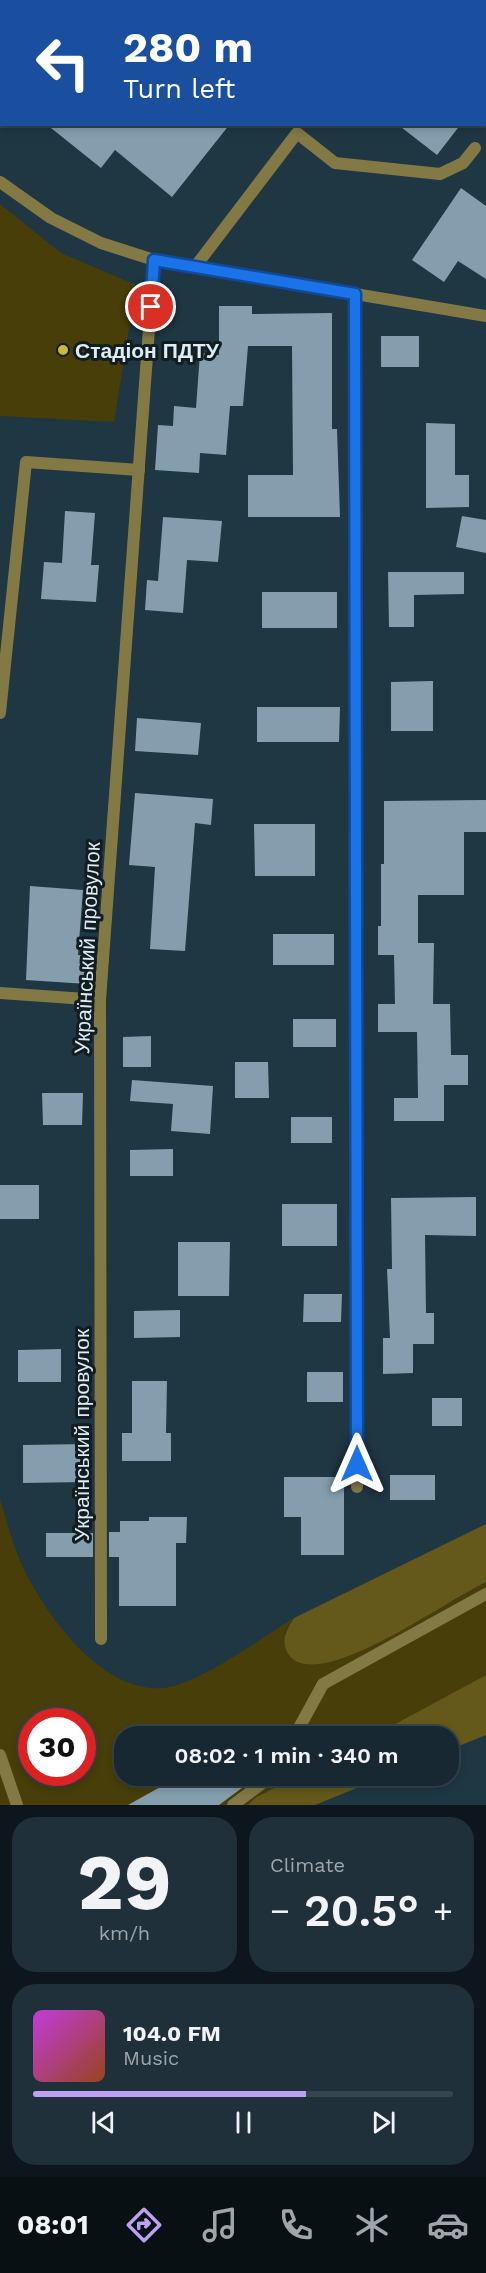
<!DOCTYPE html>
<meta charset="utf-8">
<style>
:root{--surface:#172832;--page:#20303a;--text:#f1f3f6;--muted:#9ea6ac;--line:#36444d;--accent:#bca0f2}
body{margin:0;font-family:"Work Sans",sans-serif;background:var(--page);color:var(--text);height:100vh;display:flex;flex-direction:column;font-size:22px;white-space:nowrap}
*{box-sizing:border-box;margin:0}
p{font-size:20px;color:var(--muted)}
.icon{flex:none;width:33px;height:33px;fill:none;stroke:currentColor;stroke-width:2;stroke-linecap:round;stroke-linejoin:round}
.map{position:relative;height:1805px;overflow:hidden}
.side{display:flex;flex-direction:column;gap:12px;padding:12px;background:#0d161c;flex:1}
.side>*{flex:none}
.banner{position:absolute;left:0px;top:0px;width:486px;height:126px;box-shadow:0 3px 9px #0003,0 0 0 2px var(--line);background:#1a4fa0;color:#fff;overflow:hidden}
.speed{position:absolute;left:18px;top:1708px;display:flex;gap:12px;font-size:30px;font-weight:700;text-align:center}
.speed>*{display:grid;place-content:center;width:78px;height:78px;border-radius:50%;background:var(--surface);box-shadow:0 3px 9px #0003,0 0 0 2px var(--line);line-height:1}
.speed .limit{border:9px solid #d22;background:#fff;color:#111}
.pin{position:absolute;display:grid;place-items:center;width:51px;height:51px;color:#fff;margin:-26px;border:3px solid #fff;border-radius:50%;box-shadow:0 2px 6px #0007}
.me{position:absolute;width:66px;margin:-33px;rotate:0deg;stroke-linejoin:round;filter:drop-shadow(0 0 4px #0008)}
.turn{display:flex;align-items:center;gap:21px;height:126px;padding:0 24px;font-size:27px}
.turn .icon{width:78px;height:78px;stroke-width:2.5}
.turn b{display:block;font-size:42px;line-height:51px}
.big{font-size:45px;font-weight:600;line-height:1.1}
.side .widget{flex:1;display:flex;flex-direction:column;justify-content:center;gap:9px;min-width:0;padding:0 21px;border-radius:24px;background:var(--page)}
.side .dial{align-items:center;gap:0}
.dial b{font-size:78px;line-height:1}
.song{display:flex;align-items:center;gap:18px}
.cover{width:72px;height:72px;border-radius:9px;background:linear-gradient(135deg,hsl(290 70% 55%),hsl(20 70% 35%))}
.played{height:6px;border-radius:3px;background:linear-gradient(90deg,var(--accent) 65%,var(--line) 65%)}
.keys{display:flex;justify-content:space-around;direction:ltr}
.heat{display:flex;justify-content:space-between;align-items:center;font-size:33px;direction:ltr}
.side .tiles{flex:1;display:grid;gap:12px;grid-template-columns:1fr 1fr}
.widget:last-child{grid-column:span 2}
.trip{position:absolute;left:114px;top:1726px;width:345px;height:60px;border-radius:24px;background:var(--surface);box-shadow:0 3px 9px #0003,0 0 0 2px var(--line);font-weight:600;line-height:60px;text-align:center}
.tabs{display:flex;height:96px;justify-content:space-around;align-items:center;background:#091014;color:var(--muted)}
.tabs .icon{width:42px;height:42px}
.tabs .on{color:var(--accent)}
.tabs b{font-size:27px;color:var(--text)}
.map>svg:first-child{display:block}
.green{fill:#473e09;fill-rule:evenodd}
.forest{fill:#64591a}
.building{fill:#849eae}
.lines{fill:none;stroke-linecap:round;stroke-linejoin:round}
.service{stroke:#837945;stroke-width:12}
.minor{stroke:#837945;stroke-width:12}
.route-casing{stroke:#114b97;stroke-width:15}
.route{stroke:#1a73e8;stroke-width:10}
.poi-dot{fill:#ceb837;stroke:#121d22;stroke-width:2}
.labels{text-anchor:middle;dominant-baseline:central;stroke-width:6;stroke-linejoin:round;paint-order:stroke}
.poi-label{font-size:21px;font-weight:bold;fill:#deecf4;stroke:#121d22;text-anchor:start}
.street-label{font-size:21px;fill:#deecf4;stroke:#121d22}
</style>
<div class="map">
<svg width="486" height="1805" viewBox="0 0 486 1805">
<rect width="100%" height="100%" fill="#1f3643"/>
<g class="green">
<path d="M0,204l61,49 75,32 -22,137 -114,-6z"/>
<path d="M0,1499c6,19 11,39 18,57 21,51 81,137 144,132 35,-2 100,-51 132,-70l-10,16 85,13 117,-65v93l-115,62h-247v39h173l-42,22 -7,7h-248zM32,1722h50v51h-50z"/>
</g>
<g class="forest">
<path d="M486,1524v58c-15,8 -30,16 -44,25 -27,15 -129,82 -153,48 -9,-14 -3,-24 5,-37z"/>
<path d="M486,1675v60l-37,15 -1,-13h-77z"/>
<path d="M297,1776h89l-71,29h-67l7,-7z"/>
</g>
<g class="building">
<path d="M46,124h184l-58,73 -57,-47 -14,18z"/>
<path d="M397,124h64l-24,31z"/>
<path d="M461,188l25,18v73l-28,-18 -14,21 -32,-22z"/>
<path d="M219,306h33v8l80,-1v116h5l3,88h-92v-42h45l-1,-129h-44l-5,60h-13l-4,49 -26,-2 -1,20 -44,-3 3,-45 15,1 1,-20 22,2 4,-55 19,2z"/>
<rect x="381" y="336" width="38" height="31"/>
<path d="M426,423l29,1v51h14v32l-43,1z"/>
<path d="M65,511l30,2 -4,52h8l-3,37 -55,-3 3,-37 18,1z"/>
<path d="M462,516l24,4v33l-30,-6z"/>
<path d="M163,517l59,4 -4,41 -31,-2 -4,53 -38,-3 2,-30 11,1z"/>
<path d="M388,572h76v22l-50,1v32h-25z"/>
<rect x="262" y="592" width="75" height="36"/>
<path d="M433,681v50h-42v-49z"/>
<path d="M257,707h83l-1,35h-82z"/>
<path d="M137,718l64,5 -3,32 -63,-4z"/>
<path d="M135,793l78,6 -2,26 -16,-2 -10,128 -35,-2 5,-82 -26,-2z"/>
<path d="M486,800v32h-22v63h-46v48h16l-1,61h17l1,51h17v30h-24v36h-50v-23h24l-1,-66h-39v-28h17l-1,-49h-16v-29h3v-62h3v-63z"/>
<path d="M254,824h61v52h-60z"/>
<path d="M30,886l53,4 -5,65 11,1 -2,28 -61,-4z"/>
<rect x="273" y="934" width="61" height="31"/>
<rect x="293" y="1019" width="43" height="28"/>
<path d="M151,1036v31h-28v-30z"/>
<path d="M235,1062h33l1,36h-34z"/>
<path d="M132,1080l81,6 -3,48 -39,-3 2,-27 -43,-3z"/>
<path d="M42,1093h41l-1,32h-39z"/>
<rect x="291" y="1117" width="41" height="26"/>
<path d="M173,1149v27h-43v-26z"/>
<rect x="0" y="1185" width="39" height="34"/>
<path d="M476,1197v39l-51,-1 1,78h8v31h-21v29l-30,1v-36h7l-3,-69h5l-1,-71z"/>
<rect x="282" y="1204" width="55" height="42"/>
<path d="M178,1242h52l-1,54h-51z"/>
<path d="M304,1294h38l-1,28h-38z"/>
<path d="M180,1310v27l-46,1v-27z"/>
<path d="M61,1349v33h-43v-32z"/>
<rect x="307" y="1372" width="36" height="30"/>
<path d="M132,1381h35l-1,52h5v28h-49v-28h10z"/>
<rect x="432" y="1398" width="30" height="28"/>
<path d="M86,1444v38l-63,1v-38z"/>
<rect x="390" y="1475" width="45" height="25"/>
<path d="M284,1477h60v78h-43v-38h-17z"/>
<path d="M149,1517h38l-1,26h-10v63h-57v-49h-10v-25h11v-11h29z"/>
<rect x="46" y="1533" width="47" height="24"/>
<path d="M180,1776h78l-39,29h-91z"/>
</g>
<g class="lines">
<g class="service">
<path d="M195,267l102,-134 38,30 105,11 23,-11 12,-15"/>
<path d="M294,1737l29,-53 163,-90"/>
<path d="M0,1755l17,50"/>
<path d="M233,1805l39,-29"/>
</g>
<g class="minor">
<path d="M0,182l51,36 50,25 53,17 332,56"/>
<path d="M355,294l2,1193"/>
<path d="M0,713l26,-251 113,8"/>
<path d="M0,993l100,7"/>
<path d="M101,1639l-1,-639 54,-740"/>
</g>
</g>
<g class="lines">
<g class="route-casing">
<path id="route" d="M151,307l3,-47 201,34 2,1170"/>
</g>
<use href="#route" class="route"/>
</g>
<circle class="poi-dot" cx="63" cy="350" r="6"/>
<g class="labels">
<g class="poi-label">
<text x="75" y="350">Стадіон ПДТУ</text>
</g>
<g class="street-label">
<text transform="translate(87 948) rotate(-87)">Український провулок</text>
<text transform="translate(81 1435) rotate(-90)">Український провулок</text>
</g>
</g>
</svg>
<div class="speed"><div class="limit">30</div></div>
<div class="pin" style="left:151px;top:307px;background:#d93025"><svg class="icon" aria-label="arrive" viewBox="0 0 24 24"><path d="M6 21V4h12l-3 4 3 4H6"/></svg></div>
<svg class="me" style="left:357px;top:1464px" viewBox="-20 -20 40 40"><path d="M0-17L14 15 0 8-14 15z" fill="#1a73e8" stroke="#fff" stroke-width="4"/></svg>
<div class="trip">08:02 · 1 min · 340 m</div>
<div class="banner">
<div class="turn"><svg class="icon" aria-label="left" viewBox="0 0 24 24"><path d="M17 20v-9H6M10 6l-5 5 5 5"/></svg><div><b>280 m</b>Turn left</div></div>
</div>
</div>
<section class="side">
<div class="tiles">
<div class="widget dial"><b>29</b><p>km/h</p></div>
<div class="widget"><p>Climate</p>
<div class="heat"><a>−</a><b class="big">20.5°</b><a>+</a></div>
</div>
<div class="widget">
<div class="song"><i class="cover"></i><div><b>104.0 FM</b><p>Music</p></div></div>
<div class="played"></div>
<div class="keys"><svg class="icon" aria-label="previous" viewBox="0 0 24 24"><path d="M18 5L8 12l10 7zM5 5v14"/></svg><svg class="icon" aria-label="pause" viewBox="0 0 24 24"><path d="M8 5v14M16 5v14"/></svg><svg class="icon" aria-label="next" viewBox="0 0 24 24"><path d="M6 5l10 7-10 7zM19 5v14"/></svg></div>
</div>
</div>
</section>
<nav class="tabs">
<b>08:01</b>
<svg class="icon on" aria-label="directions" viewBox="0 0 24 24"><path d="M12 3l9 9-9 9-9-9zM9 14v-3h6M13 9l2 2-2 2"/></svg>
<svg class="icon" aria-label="music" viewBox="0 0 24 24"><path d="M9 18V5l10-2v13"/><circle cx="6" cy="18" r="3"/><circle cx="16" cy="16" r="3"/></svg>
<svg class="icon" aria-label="phone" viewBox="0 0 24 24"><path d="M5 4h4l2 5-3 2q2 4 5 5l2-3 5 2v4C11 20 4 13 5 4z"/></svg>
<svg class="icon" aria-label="climate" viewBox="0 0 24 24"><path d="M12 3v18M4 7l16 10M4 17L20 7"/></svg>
<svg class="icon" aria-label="car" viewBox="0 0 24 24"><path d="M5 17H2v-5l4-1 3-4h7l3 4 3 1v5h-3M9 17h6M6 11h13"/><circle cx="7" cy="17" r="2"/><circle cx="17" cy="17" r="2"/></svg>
</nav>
